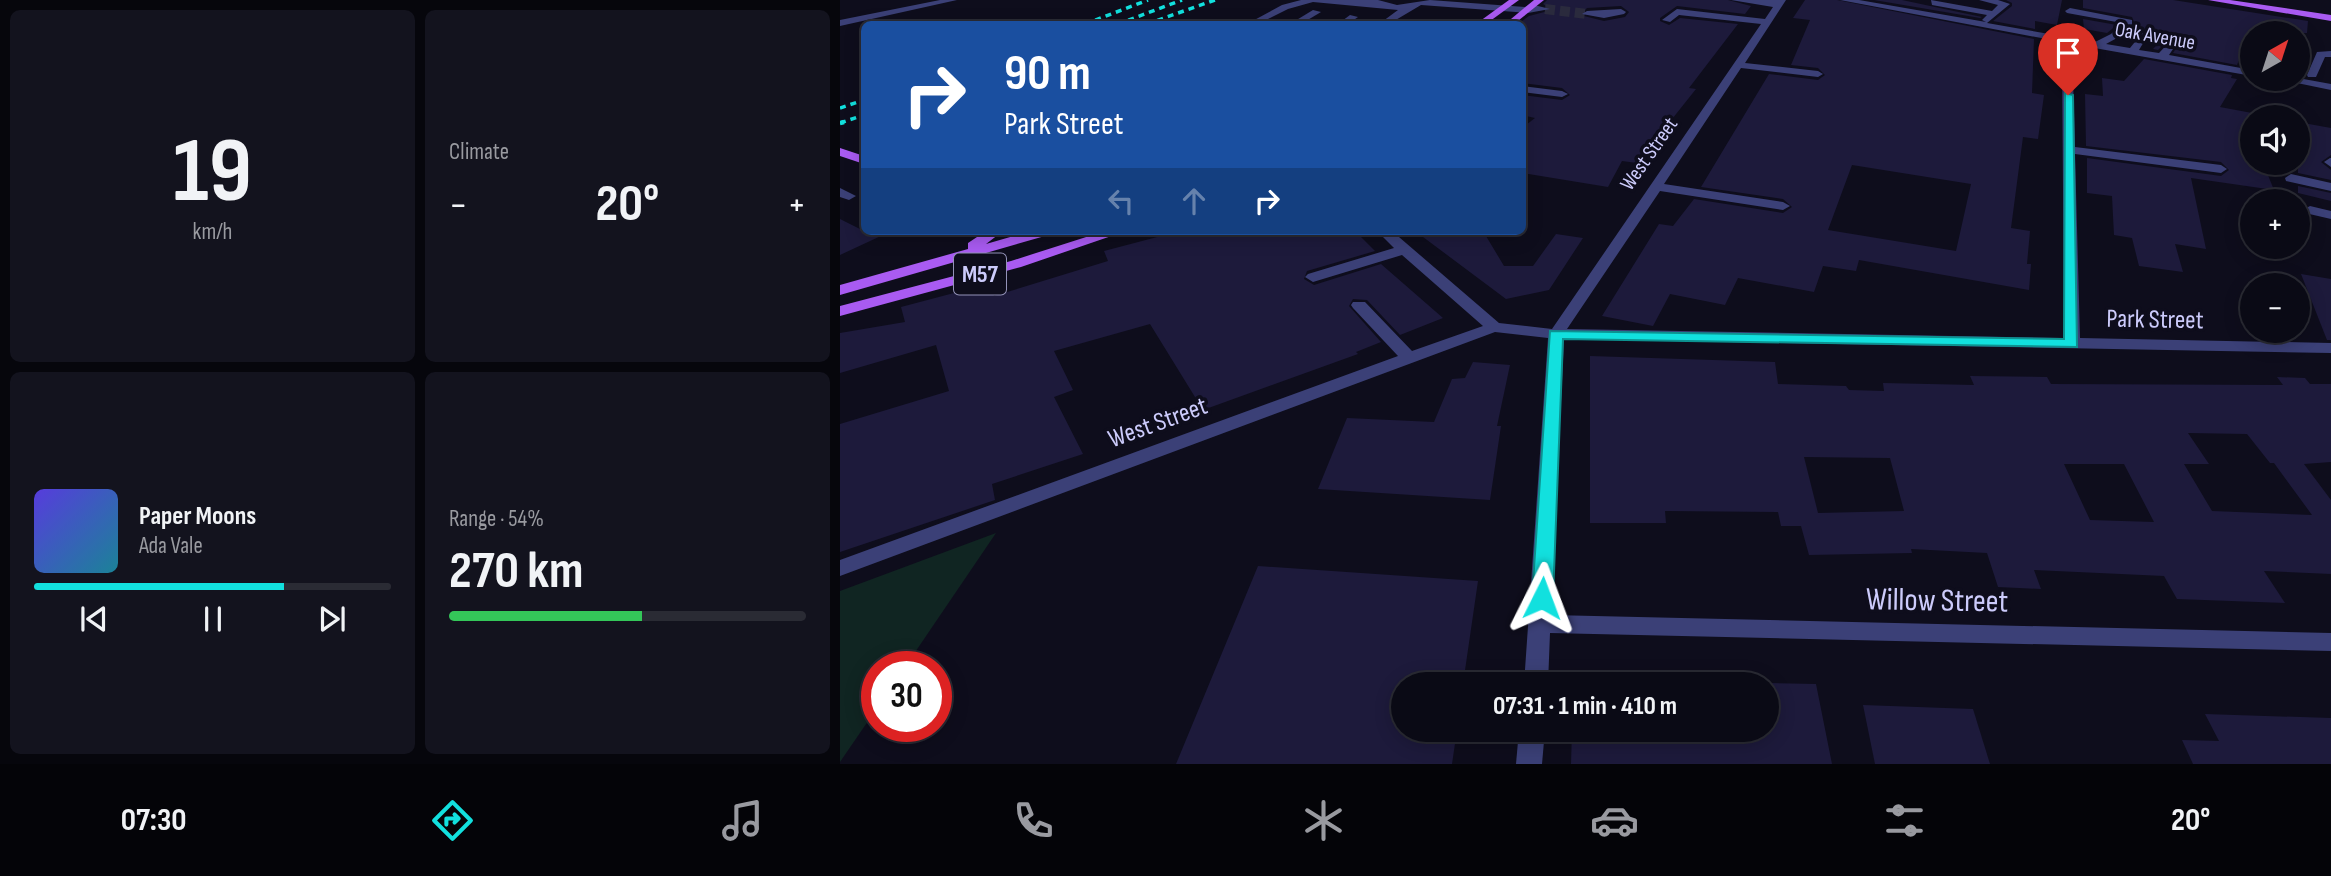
<!DOCTYPE html>
<meta charset="utf-8">
<style>
:root{--surface:#0a0a15;--page:#13131e;--text:#f1f3f6;--muted:#999aa0;--line:#2a2b34;--accent:#12e0de}
body{margin:0;font-family:"Sofia Sans Condensed",sans-serif;background:var(--page);color:var(--text);height:100vh;display:flex;flex-direction:column;font-size:26px;white-space:nowrap}
*{box-sizing:border-box;margin:0}
p{font-size:23px;color:var(--muted)}
.icon{flex:none;width:38px;height:38px;fill:none;stroke:currentColor;stroke-width:2;stroke-linecap:round;stroke-linejoin:round}
.map{position:relative;flex:1;overflow:hidden}
.panel{display:flex;flex-direction:column;gap:10px;padding:10px;background:#06060c;width:840px}
.panel>*{flex:none}
.hud{position:absolute;left:21px;top:21px;width:665px;height:214px;border-radius:10px;box-shadow:0 4px 18px #0003,0 0 0 2px var(--line);background:#1a4fa0;color:#fff;overflow:hidden}
.needle{width:46px;rotate:39deg}
.fabs{position:absolute;left:1400px;top:21px;display:grid;gap:14px}
.fabs a{display:grid;place-items:center;width:70px;height:70px;border-radius:50%;background:var(--surface);box-shadow:0 4px 18px #0003,0 0 0 2px var(--line);font-size:35px}
.speed{position:absolute;left:21px;top:651px;display:flex;gap:14px;font-size:35px;font-weight:700;text-align:center}
.speed>*{display:grid;place-content:center;width:91px;height:91px;border-radius:50%;background:var(--surface);box-shadow:0 4px 18px #0003,0 0 0 2px var(--line);line-height:1}
.speed .limit{border:10px solid #d22;background:#fff;color:#111}
.pin{position:absolute;display:grid;place-items:center;width:60px;height:60px;color:#fff;margin:-72px -30px;border-radius:50% 50% 50% 0;rotate:-45deg;box-shadow:0 0 7px #0007}
.pin .icon{rotate:45deg}
.me{position:absolute;width:77px;margin:-38px;rotate:3deg;stroke-linejoin:round;filter:drop-shadow(0 0 5px #0008)}
.turn{display:flex;align-items:center;gap:24px;height:147px;padding:0 28px;font-size:32px}
.turn .icon{width:91px;height:91px;stroke-width:2.5}
.turn b{display:block;font-size:49px;line-height:60px}
.lanes{display:flex;align-items:center;height:66px;padding:0 28px;background:#0003;justify-content:center;gap:35px;direction:ltr}
.lanes .off{opacity:.35}
.big{font-size:52px;font-weight:700;line-height:1.1}
.panel .card{flex:1;display:flex;flex-direction:column;justify-content:center;gap:10px;min-width:0;padding:0 24px;border-radius:10px;background:var(--page)}
.panel .dial{align-items:center;gap:0}
.dial b{font-size:91px;line-height:1}
.song{display:flex;align-items:center;gap:21px}
.cover{width:84px;height:84px;border-radius:10px;background:linear-gradient(135deg,hsl(250 70% 55%),hsl(190 70% 35%))}
.played{height:7px;border-radius:4px;background:linear-gradient(90deg,var(--accent) 70%,var(--line) 70%)}
.keys{display:flex;justify-content:space-around;direction:ltr}
.heat{display:flex;justify-content:space-between;align-items:center;font-size:38px;direction:ltr}
.charge{height:10px;border-radius:5px;background:linear-gradient(90deg,#34c759 54%,var(--line) 0)}
.panel .tiles{flex:1;display:grid;gap:10px;grid-template-columns:repeat(2,1fr)}
.trip{position:absolute;left:551px;top:672px;width:388px;height:70px;border-radius:35px;background:var(--surface);box-shadow:0 4px 18px #0003,0 0 0 2px var(--line);font-weight:700;line-height:70px;text-align:center}
.tabs{display:flex;height:112px;justify-content:space-around;align-items:center;background:#040408;color:var(--muted)}
.tabs .icon{width:49px;height:49px}
.tabs .selected{color:var(--accent)}
.tabs b{font-size:32px;color:var(--text)}
main{display:flex;flex:1;min-height:0}
.map>svg:first-child{display:block}
.green{fill:#102522}
.building{fill:#1d1a3b;fill-rule:evenodd}
.lines{fill:none;stroke-linecap:round;stroke-linejoin:round}
.minor-tunnel{stroke:#2a2a3d;stroke-width:10;stroke-dasharray:10 5;stroke-linecap:butt}
.minor{fill:#3b4077;fill-rule:evenodd}
.major{fill:#a95bf2;fill-rule:evenodd}
.rail-far1{stroke:#12e0de;stroke-width:3.5;stroke-dasharray:6 5;stroke-linecap:butt}
.rail{stroke:#12e0de;stroke-width:4.5;stroke-dasharray:8 7;stroke-linecap:butt}
.route{fill:#12e0de;stroke:#0c9290;stroke-width:2}
.labels{text-anchor:middle;dominant-baseline:central;stroke-width:7;stroke-linejoin:round;paint-order:stroke}
.far-street-label{font-size:21px;fill:#cccbfb;stroke:#0e0d1c}
.shield{fill:#0e0d1c;stroke:#9392b8;stroke-width:2}
.shield-label{font-size:24px;font-weight:bold;fill:#cccbfb}
.street-label{font-size:26px;fill:#cccbfb;stroke:#0e0d1c}
.near-street-label{font-size:32px;fill:#cccbfb;stroke:#0e0d1c}
</style>
<main>
<section class="panel">
<div class="tiles">
<div class="card dial"><b>19</b><p>km/h</p></div>
<div class="card"><p>Climate</p>
<div class="heat"><a>−</a><b class="big">20°</b><a>+</a></div>
</div>
<div class="card">
<div class="song"><i class="cover"></i><div><b>Paper Moons</b><p>Ada Vale</p></div></div>
<div class="played"></div>
<div class="keys"><svg class="icon" aria-label="previous" viewBox="0 0 24 24"><path d="M18 5L8 12l10 7zM5 5v14"/></svg><svg class="icon" aria-label="pause" viewBox="0 0 24 24"><path d="M8 5v14M16 5v14"/></svg><svg class="icon" aria-label="next" viewBox="0 0 24 24"><path d="M6 5l10 7-10 7zM19 5v14"/></svg></div>
</div>
<div class="card"><p>Range · 54%</p><b class="big">270 km</b><div class="charge"></div></div>
</div>
</section>
<div class="map">
<svg width="1491" height="764" viewBox="0 0 1491 764">
<rect width="100%" height="100%" fill="#0e0d1c"/>
<path class="green" d="M156,533l-91,134h-28v41l-37,54v-171z"/>
<g class="building">
<path d="M707,0h181l23,6 -6,8 -68,-8 -17,12v3l9,4 11,-7 58,6 -49,64 7,1 -59,74 -15,-2 -14,26 -86,-14v-45l13,-10 -13,-3v-20l40,5 8,-5 -8,-7 -40,-5v-62l7,-5 23,-6 -9,-6zM781,6l8,6 -4,5 -21,4 -24,-6 7,-7z"/>
<path d="M965,0h32l197,39 -2,54 12,2 -6,44 -15,-2 -12,91 19,3 -3,33h4l-2,26 -170,-30 -3,11 -33,-5 -9,26 -76,-14 -13,27 -55,-11 -17,32 -51,-10 57,-92 14,2 21,-27 89,14 9,-6 -9,-8 -82,-12 68,-113 49,6 7,-5 -7,-7 -27,-3 19,-45 -17,-2zM1012,165l119,19 -15,67 -128,-21z"/>
<path d="M1034,0h28l80,17 -2,1z"/>
<path d="M1166,0h56l-5,25 -22,-4v8l-42,-8 19,-15v-3z"/>
<path d="M1243,0h90l135,21 -1,12h-57l-13,32 -64,-12 9,-14 -8,-5 -16,16 -5,-1 14,-15 -36,-6 4,-4 -3,-7 -49,-9z"/>
<path d="M1243,19l34,6 -10,8 -23,-4z"/>
<path d="M1304,59l88,16 -1,3 6,1 -17,28 32,6v50h11l11,27 -83,-12 15,71 -31,-5 8,28 -44,-6 -7,-28 -18,-3 -2,-39 -25,-3v-35l134,18 8,-6 -8,-8 -135,-16 -1,-52 18,2 -1,-18 22,3z"/>
<path d="M1458,122l33,6v27l-10,7 10,8v10l-33,-7z"/>
<path d="M1458,186l33,7v8l-33,-8z"/>
<path d="M0,219l24,12 19,4 -43,20z"/>
<path d="M340,231h175l20,20 -68,20 -3,8 10,6 67,-21 62,54 -43,17 -33,-35 -14,-1 -4,7 32,36 -25,10 2,2 -155,56 -53,-86 -96,27 19,39 -19,7 29,57 -91,30 3,16 -155,52v-128l109,-33 -13,-46 -96,28v-40l65,-11 -4,-15 87,-23 6,12 114,-35 -4,-10z"/>
<path d="M575,231h68l21,35h29l23,-32 27,4 -34,52 -43,9z"/>
<path d="M1461,274l30,5v61h-4z"/>
<path d="M750,356l185,6 3,22 68,2 3,4 35,1 -1,-8 91,2 -4,-9 77,1 4,7 232,1 -6,-8 28,1 5,6h21v78l-27,2 27,36v74l-67,-3 21,32 -108,-4 -13,-23 -130,-6 7,19 -43,-2 -11,-34 -76,-4 1,4 -103,2 -8,-29h-20l-3,-14 -113,-1 1,12h-76zM1348,433l59,1 23,29h4l38,52 -100,-4 -28,-47h25zM964,457l86,1 14,53 -86,2zM1224,464h60l30,58 -64,-2z"/>
<path d="M633,362l37,3 -13,61h4l-11,74 -172,-11 29,-71 87,4 18,-43 13,-1z"/>
<path d="M418,566l220,15 -15,103h-59v46h53l-5,34h-276z"/>
<path d="M928,683l48,1 16,80h-261l1,-34h196z"/>
<path d="M1023,705l110,4 17,55h-115z"/>
<path d="M1365,714l126,4v46h-138l-11,-24 37,1z"/>
</g>
<g class="lines">
<path class="minor-tunnel" d="M705,9l42,5"/>
<g class="minor">
<path d="M100,0h17l-117,26v-6z"/>
<path d="M461,0h77l19,5 33,-5 95,7 5,-3 20,5 -22,4 -107,-8 -32,19h-10l19,-14 -85,-8 -25,7 -30,15h-11l35,-19z"/>
<path d="M891,0h55l-41,63 73,8 5,3 -5,3 -77,-9 -77,116 119,18 7,4 -7,4 -123,-19 -93,138 497,9 -2,-296 -222,-42h19l127,22 -4,-2 5,-5 -55,-10 -1,-5 61,11 6,-6 -19,-5h19l12,4 -23,19 108,19 16,-8 11,-11 -55,-10 -2,-2 5,-3 62,12v4l-15,14 -11,6 24,4 13,-16 5,3 -9,15 20,3 15,-16 5,3 -10,15 83,15v6l-180,-32 3,103 146,18 6,4 -6,4 -146,-19 5,184 251,5v10l-767,-14 -13,276 780,18v18l-781,-18 -2,51h-24l24,-346 -53,-6 -655,244v-16l558,-204 -45,-48 -2,-3 2,-3h12l47,49 71,-25 -81,-71 -89,27 -8,-5 3,-3 86,-26 -17,-17h15l107,92 53,6 209,-305 -82,-9 -9,7 -8,-2 15,-11 88,10 8,-12z"/>
<path d="M781,9l5,3 -2,2 -20,4 -22,-4 5,-3z"/>
<path d="M473,10l8,2 -20,12h-11z"/>
<path d="M510,15l8,2 -10,7h-10z"/>
<path d="M592,19l5,3 -2,2h-12z"/>
<path d="M1491,51v6h-6l-9,20h-8l-1,-2 10,-23z"/>
<path d="M1458,78l33,6v6l-53,-11z"/>
<path d="M682,86l40,5 6,3 -6,3 -40,-5z"/>
<path d="M1490,158h1v9l-7,-5z"/>
<path d="M1451,174l40,9v8l-45,-10 -1,-3z"/>
<path d="M0,188l16,8 -7,4 -9,-3z"/>
<path d="M1470,206l21,5v8l-26,-6 -2,-3z"/>
<path d="M679,730h26l-3,34h-26z"/>
</g>
<g class="major">
<path d="M669,0h10l-33,24h-10z"/>
<path d="M694,0h10l-30,24h-9z"/>
<path d="M1368,0h22l101,15v6z"/>
<path d="M0,148l24,8v8l-24,-8z"/>
<path d="M146,231h17l-17,13 45,-13h23l-2,3 -212,61v-10l128,-36v-6z"/>
<path d="M265,231h21l-105,36 -181,49v-10l171,-45z"/>
</g>
<g class="rail-far1">
<path d="M245,24l63,-24"/>
<path d="M278,24l64,-24"/>
<path d="M307,24l68,-24"/>
<path d="M0,108l24,-8"/>
<path d="M0,123l24,-8"/>
</g>
<path class="rail" d="M0,123l4,-1"/>
</g>
<path class="route" d="M1225,93l8,2 4,252 -514,-8 -10,259 -3,5h-15l-3,-5 18,-267 514,8z"/>
<g class="labels">
<g class="far-street-label">
<text transform="translate(1315 36) rotate(10)">Oak Avenue</text>
<text transform="translate(809 154) rotate(-55)">West Street</text>
</g>
<rect class="shield" x="114" y="253.5" width="52" height="41" rx="5"/>
<g class="shield-label">
<text x="140" y="274">M57</text>
</g>
<g class="street-label">
<text transform="translate(1315 320) rotate(1)">Park Street</text>
<text transform="translate(318 423) rotate(-20)">West Street</text>
</g>
<g class="near-street-label">
<text transform="translate(1097 601) rotate(1)">Willow Street</text>
</g>
</g>
</svg>
<div class="fabs">
<a><svg class="needle" viewBox="-14 -14 28 28"><path d="M0-13l5 13h-10z" fill="#e53935"/><path d="M0 13l5-13h-10z" fill="#999aa0"/></svg></a>
<a><svg class="icon" aria-label="sound" viewBox="0 0 24 24"><path d="M4 9h4l5-4v14l-5-4H4zM17 9q2 3 0 6"/></svg></a>
<a>+</a>
<a>−</a>
</div>
<div class="speed"><div class="limit">30</div></div>
<div class="pin" style="left:1228px;top:95px;background:#d93025"><svg class="icon" aria-label="arrive" viewBox="0 0 24 24"><path d="M6 21V4h12l-3 4 3 4H6"/></svg></div>
<svg class="me" style="left:702px;top:598px" viewBox="-20 -20 40 40"><path d="M0-17L14 15 0 8-14 15z" fill="#12e0de" stroke="#fff" stroke-width="4"/></svg>
<div class="trip">07:31 · 1 min · 410 m</div>
<div class="hud">
<div class="turn"><svg class="icon" aria-label="right" viewBox="0 0 24 24"><path d="M7 20v-9h11M14 6l5 5-5 5"/></svg><div><b>90 m</b>Park Street</div></div>
<div class="lanes"><svg class="icon off" aria-label="left" viewBox="0 0 24 24"><path d="M17 20v-9H6M10 6l-5 5 5 5"/></svg><svg class="icon off" aria-label="ahead" viewBox="0 0 24 24"><path d="M12 20V5M6 11l6-6 6 6"/></svg><svg class="icon" aria-label="right" viewBox="0 0 24 24"><path d="M7 20v-9h11M14 6l5 5-5 5"/></svg></div>
</div>
</div>
</main>
<nav class="tabs">
<b>07:30</b>
<svg class="icon selected" aria-label="directions" viewBox="0 0 24 24"><path d="M12 3l9 9-9 9-9-9zM9 14v-3h6M13 9l2 2-2 2"/></svg>
<svg class="icon" aria-label="music" viewBox="0 0 24 24"><path d="M9 18V5l10-2v13"/><circle cx="6" cy="18" r="3"/><circle cx="16" cy="16" r="3"/></svg>
<svg class="icon" aria-label="phone" viewBox="0 0 24 24"><path d="M5 4h4l2 5-3 2q2 4 5 5l2-3 5 2v4C11 20 4 13 5 4z"/></svg>
<svg class="icon" aria-label="climate" viewBox="0 0 24 24"><path d="M12 3v18M4 7l16 10M4 17L20 7"/></svg>
<svg class="icon" aria-label="car" viewBox="0 0 24 24"><path d="M5 17H2v-5l4-1 3-4h7l3 4 3 1v5h-3M9 17h6M6 11h13"/><circle cx="7" cy="17" r="2"/><circle cx="17" cy="17" r="2"/></svg>
<svg class="icon" aria-label="filters" viewBox="0 0 24 24"><path d="M4 7h16M4 17h16"/><circle cx="9" cy="7" r="2"/><circle cx="15" cy="17" r="2"/></svg>
<b>20°</b>
</nav>
